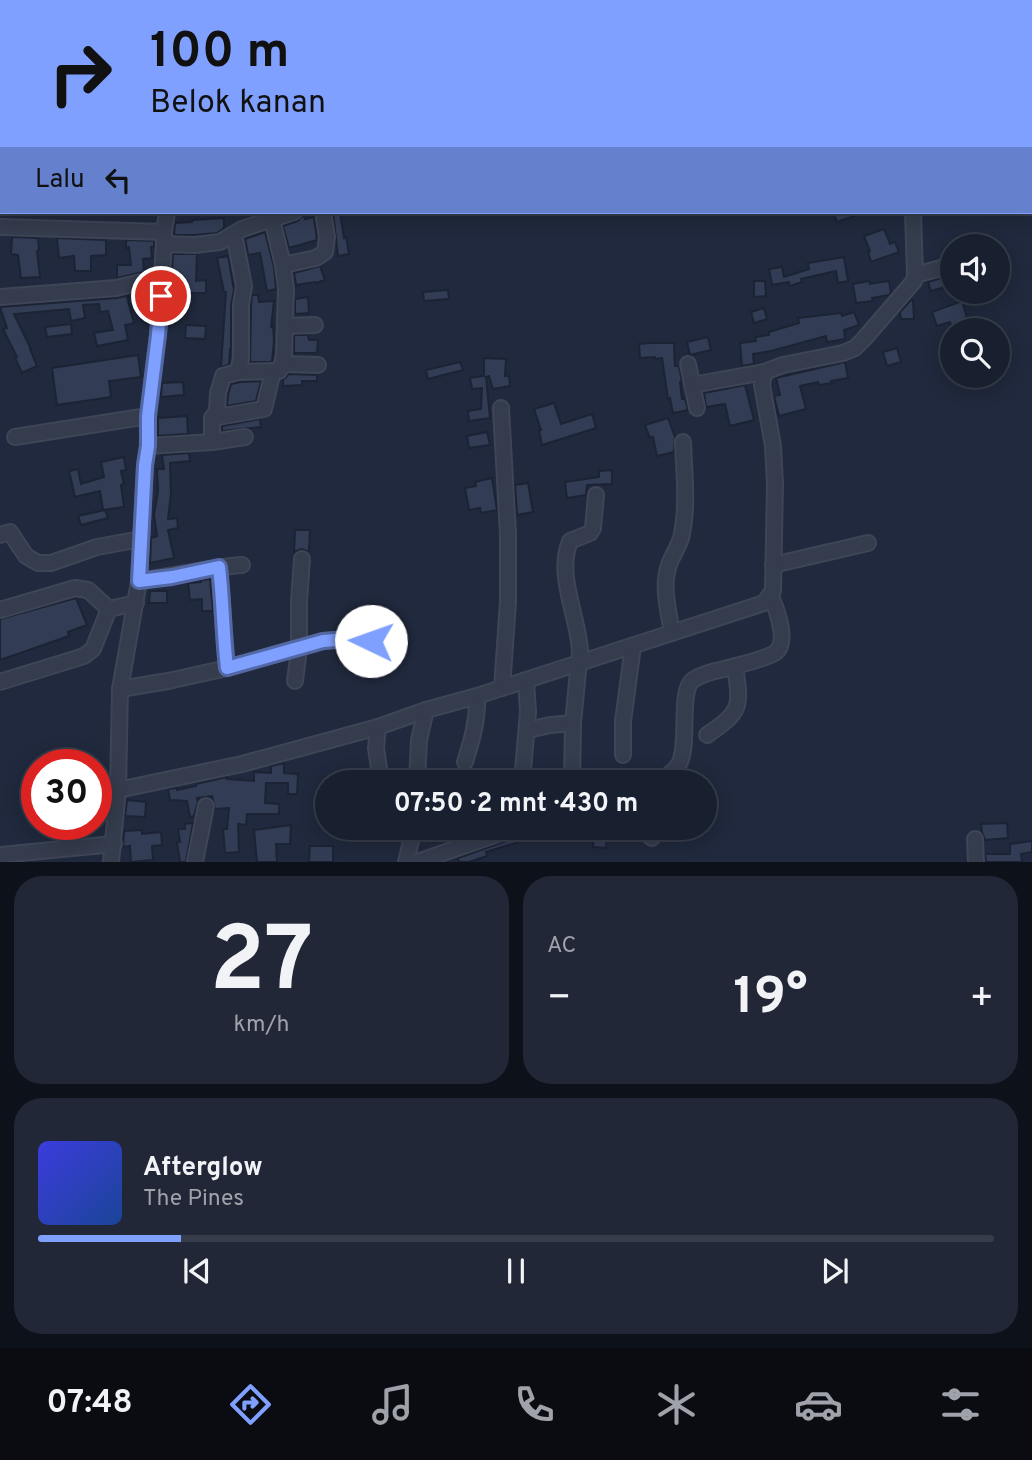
<!DOCTYPE html>
<html lang="id">
<meta charset="utf-8">
<style>
:root{--surface:#181f2e;--page:#212736;--text:#f1f3f6;--muted:#9fa2aa;--line:#363d4a;--accent:#7fa0ff}
body{margin:0;font-family:Overpass,sans-serif;background:var(--page);color:var(--text);height:100vh;display:flex;flex-direction:column;font-size:26px;white-space:nowrap}
*{box-sizing:border-box;margin:0}
p{font-size:23px;color:var(--muted)}
.icon{flex:none;width:38px;height:38px;fill:none;stroke:currentColor;stroke-width:2;stroke-linecap:round;stroke-linejoin:round}
.map{position:relative;height:862px;overflow:hidden}
.panel{display:flex;flex-direction:column;gap:14px;padding:14px;background:#0d1119;flex:1}
.panel>*{flex:none}
.hud{position:absolute;left:0px;top:0px;width:1032px;height:214px;box-shadow:0 4px 18px #0003,0 0 0 2px var(--line);background:#7fa0ff;color:#111;overflow:hidden}
.buttons{position:absolute;left:940px;top:234px;display:grid;gap:14px}
.buttons a{display:grid;place-items:center;width:70px;height:70px;border-radius:50%;background:var(--surface);box-shadow:0 4px 18px #0003,0 0 0 2px var(--line);font-size:35px}
.speed{position:absolute;left:21px;top:749px;display:flex;gap:14px;font-size:35px;font-weight:700;text-align:center}
.speed>*{display:grid;place-content:center;width:91px;height:91px;border-radius:50%;background:var(--surface);box-shadow:0 4px 18px #0003,0 0 0 2px var(--line);line-height:1}
.speed .limit{border:10px solid #d22;background:#fff;color:#111}
.pin{position:absolute;display:grid;place-items:center;width:60px;height:60px;color:#fff;margin:-30px;border:4px solid #fff;border-radius:50%;box-shadow:0 2px 7px #0007}
.me{position:absolute;width:77px;margin:-38px;rotate:273deg;stroke-linejoin:round;filter:drop-shadow(0 0 5px #0008)}
.turn{display:flex;align-items:center;gap:24px;height:147px;padding:0 35px;font-size:32px}
.turn .icon{width:91px;height:91px;stroke-width:2.5}
.turn b{display:block;font-size:49px;line-height:60px}
.then{display:flex;align-items:center;height:66px;padding:0 35px;background:#0003;gap:14px;font-size:26px}
.big{font-size:52px;font-weight:700;line-height:1.1}
.panel .tile{flex:1;display:flex;flex-direction:column;justify-content:center;gap:10px;min-width:0;padding:0 24px;border-radius:28px;background:var(--page)}
.panel .dial{align-items:center;gap:0}
.dial b{font-size:91px;line-height:1}
.song{display:flex;align-items:center;gap:21px}
.cover{width:84px;height:84px;border-radius:10px;background:linear-gradient(135deg,hsl(240 70% 55%),hsl(220 70% 35%))}
.played{height:7px;border-radius:4px;background:linear-gradient(90deg,var(--accent) 15%,var(--line) 15%)}
.keys{display:flex;justify-content:space-around;direction:ltr}
.heat{display:flex;justify-content:space-between;align-items:center;font-size:38px;direction:ltr}
.panel .tiles{flex:1;display:grid;gap:14px;grid-template-columns:1fr 1fr}
.tile:last-child{grid-column:span 2}
.trip{position:absolute;left:315px;top:770px;width:402px;height:70px;border-radius:35px;background:var(--surface);box-shadow:0 4px 18px #0003,0 0 0 2px var(--line);font-weight:700;line-height:70px;text-align:center}
.dock{display:flex;height:112px;justify-content:space-around;align-items:center;background:#0a0c12;color:var(--muted)}
.dock .icon{width:49px;height:49px}
.dock .active{color:var(--accent)}
.dock b{font-size:32px;color:var(--text)}
.map>svg:first-child{display:block}
.building{fill:#323c54;stroke:#1c2334;stroke-width:2}
.lines{fill:none;stroke-linecap:round;stroke-linejoin:round}
.minor-casing{stroke:#3e4556;stroke-width:18}
.minor{stroke:#343c4d;stroke-width:14}
.route-casing{stroke:#5368a6;stroke-width:18}
.route{stroke:#7fa0ff;stroke-width:12}
</style>
<div class="map">
<svg width="1032" height="862" viewBox="0 0 1032 862">
<rect width="100%" height="100%" fill="#20293d"/>
<g class="building">
<path d="M333,212h7l4,26 2,-1 3,17 -11,2z"/>
<path d="M833,212h30v1l-26,9z"/>
<path d="M303,214l2,5 9,-2 3,23 -28,8 -6,-22 15,-5z"/>
<path d="M224,218v10l-7,5 -22,2h-21l1,-12 17,-1v-2z"/>
<path d="M884,229l6,15 5,-2 4,10 -28,10 -3,-10 2,-1 -6,-15z"/>
<path d="M265,232l9,35 2,22 -9,2 -7,-38 -12,2 -3,-16z"/>
<path d="M977,236l2,11h-32l-1,-3z"/>
<path d="M12,237l26,1 1,12 -2,1 3,26 -19,1 -3,-23 -7,-1z"/>
<path d="M57,238l49,2v15l-15,1v15h-16l-1,-15 -15,2z"/>
<path d="M126,240l28,1v6h-3l1,11 -9,1 1,13 -27,6v-13h14l-2,-18 -3,1z"/>
<path d="M173,254h24l-1,27 10,-1v13h-17l-1,12 -18,-1z"/>
<path d="M228,256l6,34 -3,15v44h-1l-1,16 -8,2 5,-75h-2l-7,-34z"/>
<path d="M844,257l4,24 -10,2 -2,-12 -35,8 1,3 -12,4 -1,-4 -17,3 -3,-16 13,-2 2,10 25,-8 -1,-6z"/>
<path d="M320,266l5,14 -9,3 -1,-1 -19,3 -2,-12z"/>
<path d="M952,275v10l-21,6 -3,-9z"/>
<path d="M754,281h11l1,15 -12,1z"/>
<path d="M869,281l1,3 19,-3 2,12 -2,2 -17,3 1,3 -17,2 -3,-19z"/>
<path d="M151,290v4l-24,3 7,26 -9,2 3,15 -31,6 -3,-13 19,-3 -5,-19 -8,1 -1,-8 -16,1 2,13 -14,3 -2,-12 -55,5 17,35h-1l7,17 -15,7 -7,-15 2,-1 -14,-28 4,-1 -7,-21 117,-9z"/>
<path d="M448,290l1,9 -25,2 -1,-9z"/>
<path d="M252,295h6l1,7 15,-1 -3,26 2,-1 1,15 -2,21h-22l1,-56z"/>
<path d="M308,297l1,16 -14,1v-15z"/>
<path d="M913,300l1,19h-13l-1,-7 10,-11z"/>
<path d="M962,301l8,27 -6,3h-11l-3,-9 -13,4 -5,-14z"/>
<path d="M764,308l3,11 -13,4 -3,-11z"/>
<path d="M854,312l5,13 -15,5 1,9 -18,3 -1,-6 -55,15 -18,3 1,10 -12,2 -2,-23 16,-2 -1,-4 14,-2v-3l30,-9 -1,-5 43,-5 1,3z"/>
<path d="M71,324l1,10 -25,3 -2,-10z"/>
<path d="M186,325l20,1 -1,13 -20,-1z"/>
<path d="M294,335h14l1,5h9l-1,13h-23z"/>
<path d="M708,337l3,13 -21,5 -3,-13z"/>
<path d="M650,343h24l1,23h4l3,16h-2l2,17h3l3,11 -15,3 -3,-15 -2,1 -6,-41 -7,1v-2l-15,1 -1,-14z"/>
<path d="M897,348l4,14 -14,4 -4,-14z"/>
<path d="M138,355l3,22 -32,4 2,16 -54,8 -5,-37z"/>
<path d="M484,358l22,1 -1,17h4l1,10 -17,3 -4,-13 -3,1 4,41 -21,3 -1,-10 13,-2 1,-21 -10,1 -2,-11 14,-2z"/>
<path d="M460,362l3,8 -35,9 -2,-9z"/>
<path d="M845,362l3,16 -17,3 1,2 -13,2 -1,-3 -18,4 6,23 -27,7 -5,-20 6,-1 -4,-17z"/>
<path d="M289,374l28,1v6h-15v4l-19,1v-6z"/>
<path d="M261,381l-5,20 -29,5 1,-11 3,-11 10,-2z"/>
<path d="M183,382l1,13 -23,2 1,-14z"/>
<path d="M745,385l9,35 -24,6 -5,-22 -19,3 -2,-14z"/>
<path d="M554,403l7,21 31,-10 4,14 -54,17 -3,-14 2,-1 -7,-21z"/>
<path d="M187,416l1,18 -30,2v-18z"/>
<path d="M668,418l7,19 -1,15 -17,4 -4,-19 -3,1 -5,-13z"/>
<path d="M260,419l1,8 -39,4v-5z"/>
<path d="M487,432l3,13 -21,3 -2,-12z"/>
<path d="M189,453l1,8 -20,2 1,30 -3,26 9,-1 1,10 -10,2 6,28 -24,5 1,-25 6,-2 -3,-21 4,-24 -1,-22h7l-2,-14z"/>
<path d="M124,457l2,13 -5,1 3,13 -3,1 3,22 -21,3 -3,-19 -25,6 -6,-26 9,-2 3,15 23,-7 -3,-15z"/>
<path d="M612,470v14l-25,1 -1,10 -19,3 -2,-16 34,-5v-6z"/>
<path d="M492,478l5,32 -16,3 -1,-5 -11,2 -4,-22 11,-2 -1,-4z"/>
<path d="M528,483l5,29 -16,3 -2,-30z"/>
<path d="M105,510l3,8 -27,7 -3,-9z"/>
<path d="M295,530h15l-1,22 -7,-3 -8,3z"/>
<path d="M210,579l3,32h-11v-12l-12,1 -2,-17 13,-1v-2z"/>
<path d="M150,591h17v12h-18z"/>
<path d="M76,598l11,27 -19,7 1,4 -69,24v-41z"/>
<path d="M284,763v10l14,1 -1,20h-9v-11h-22l-1,20 14,1v10h-32l-1,11 -8,-1 1,28 -14,1 -2,-24h4l2,-21 -14,1 -3,-13 -15,2 1,4 -4,14 -4,1 -3,-16 -17,-1 -2,-11 9,-1v2l19,-4v-2l31,-7v2l27,2v-9l17,1v-7z"/>
<path d="M127,800l19,2 -1,15 -20,-1z"/>
<path d="M193,823l-7,39h-6l-3,-20h3l-2,-13h7v-5z"/>
<path d="M1007,823l1,15 -23,2 -3,-8 -1,-8z"/>
<path d="M291,825l-1,19h-14l1,18h-20l-3,-32z"/>
<path d="M524,828h8l3,9 -49,15 1,4 -18,6h-10l-1,-4 60,-21 5,-3z"/>
<path d="M573,828h34l-1,20 -13,-1 1,-9h-21z"/>
<path d="M142,830v4l19,-2 1,13 -10,1 1,14 -22,2 -1,-16 -7,1 1,-16z"/>
<path d="M1032,841v11l-11,2 1,8h-36l-1,-8h25v-10z"/>
<path d="M310,846h23v16h-24z"/>
</g>
<g class="lines">
<g class="minor-casing">
<g id="minor">
<path d="M180,0l4,1"/>
<path d="M226,0l1,2"/>
<path d="M908,0v2"/>
<path d="M1031,115l1,-1"/>
<path d="M0,147h2"/>
<path d="M0,227l164,5"/>
<path d="M164,244l31,1 25,-3 22,-13 52,-17"/>
<path d="M283,265l33,-7 9,-6 2,-15 -4,-25"/>
<path d="M915,275l37,-10"/>
<path d="M0,297l116,-9 46,-11"/>
<path d="M286,326l29,-1"/>
<path d="M283,364l35,1"/>
<path d="M688,364l9,44"/>
<path d="M238,372l41,-1 2,-3 3,-12 2,-67 -3,-24 -11,-46"/>
<path d="M692,385l72,-13 19,-7 60,-12 12,-5 9,-9 50,-58 1,-6 -2,-63"/>
<path d="M501,408l7,126v68l-6,86"/>
<path d="M212,418l52,-9 9,-38"/>
<path d="M15,437l133,-21"/>
<path d="M212,442l33,-5"/>
<path d="M148,446l64,-4v-24l5,-7 1,-18 5,-17 15,-4 3,-14v-53l3,-19 -10,-52"/>
<path d="M0,535l10,-3 16,24 12,7h13l46,-16 44,-8"/>
<path d="M773,565l95,-22"/>
<path d="M219,567l8,101"/>
<path d="M139,581c34,-5 68,-13 103,-16"/>
<path d="M0,610l75,-22 13,2 21,19"/>
<path d="M672,633c-3,-20 -10,-45 -4,-65 3,-12 12,-22 14,-34 6,-31 2,-62 1,-92"/>
<path d="M295,681l4,-32v-48l3,-42"/>
<path d="M0,682l84,-26 9,-7 16,-40 27,-6"/>
<path d="M120,689l48,-8 59,-13 96,-27 24,-2 24,2"/>
<path d="M378,727l-2,21 5,34"/>
<path d="M528,730l22,-5 23,-2"/>
<path d="M707,735c35,-24 34,-28 28,-69"/>
<path d="M623,755v-34l10,-75"/>
<path d="M465,762c7,-22 13,-43 12,-66"/>
<path d="M417,782l2,-42 7,-30"/>
<path d="M522,782l6,-70 -2,-32"/>
<path d="M572,782l1,-59 7,-72c-2,-36 -24,-75 -10,-110l20,-8 3,-5 3,-33"/>
<path d="M659,782c6,-5 16,-10 20,-18 11,-20 -1,-73 14,-84 9,-6 21,-9 31,-11 11,-3 43,-10 52,-17 13,-11 0,-45 -6,-57"/>
<path d="M118,790l124,-26 136,-37 48,-17 51,-14 287,-93 9,-12 2,-107 -2,-38 -11,-61 2,-13"/>
<path d="M641,828l11,10"/>
<path d="M975,839l1,23"/>
<path d="M0,855l114,-11"/>
<path d="M111,862l7,-72 2,-101 19,-108 6,-116 3,-19v-30l10,-81 6,-91v-12l3,-20"/>
<path d="M195,862l11,-56"/>
<path d="M406,862l8,-34"/>
<path d="M417,862l98,-34"/>
</g>
</g>
<use href="#minor" class="minor"/>
</g>
<g class="lines">
<g class="route-casing">
<path id="route" d="M161,296l-3,39 -10,81v30l-3,19 -6,116 33,-4 47,-10c4,34 4,67 8,101l96,-27 25,-2 23,2"/>
</g>
<use href="#route" class="route"/>
</g>
</svg>
<div class="buttons">
<a><svg class="icon" aria-label="sound" viewBox="0 0 24 24"><path d="M4 9h4l5-4v14l-5-4H4zM17 9q2 3 0 6"/></svg></a>
<a><svg class="icon" aria-label="search" viewBox="0 0 24 24"><circle cx="10" cy="10" r="6"/><path d="M15 15l6 6"/></svg></a>
</div>
<div class="speed"><div class="limit">30</div></div>
<div class="pin" style="left:161px;top:296px;background:#d93025"><svg class="icon" aria-label="arrive" viewBox="0 0 24 24"><path d="M6 21V4h12l-3 4 3 4H6"/></svg></div>
<svg class="me" style="left:371px;top:641px" viewBox="-20 -20 40 40"><circle r="19" fill="#fff"/><path d="M0-13L10 11 0 6-10 11z" fill="#7fa0ff"/></svg>
<div class="trip">07:50 · 2 mnt · 430 m</div>
<div class="hud">
<div class="turn"><svg class="icon" aria-label="right" viewBox="0 0 24 24"><path d="M7 20v-9h11M14 6l5 5-5 5"/></svg><div><b>100 m</b>Belok kanan</div></div>
<div class="then">Lalu<svg class="icon" aria-label="left" viewBox="0 0 24 24"><path d="M17 20v-9H6M10 6l-5 5 5 5"/></svg></div>
</div>
</div>
<section class="panel">
<div class="tiles">
<div class="tile dial"><b>27</b><p>km/h</p></div>
<div class="tile"><p>AC</p>
<div class="heat"><a>−</a><b class="big">19°</b><a>+</a></div>
</div>
<div class="tile">
<div class="song"><i class="cover"></i><div><b>Afterglow</b><p>The Pines</p></div></div>
<div class="played"></div>
<div class="keys"><svg class="icon" aria-label="previous" viewBox="0 0 24 24"><path d="M18 5L8 12l10 7zM5 5v14"/></svg><svg class="icon" aria-label="pause" viewBox="0 0 24 24"><path d="M8 5v14M16 5v14"/></svg><svg class="icon" aria-label="next" viewBox="0 0 24 24"><path d="M6 5l10 7-10 7zM19 5v14"/></svg></div>
</div>
</div>
</section>
<nav class="dock">
<b>07:48</b>
<svg class="icon active" aria-label="directions" viewBox="0 0 24 24"><path d="M12 3l9 9-9 9-9-9zM9 14v-3h6M13 9l2 2-2 2"/></svg>
<svg class="icon" aria-label="music" viewBox="0 0 24 24"><path d="M9 18V5l10-2v13"/><circle cx="6" cy="18" r="3"/><circle cx="16" cy="16" r="3"/></svg>
<svg class="icon" aria-label="phone" viewBox="0 0 24 24"><path d="M5 4h4l2 5-3 2q2 4 5 5l2-3 5 2v4C11 20 4 13 5 4z"/></svg>
<svg class="icon" aria-label="climate" viewBox="0 0 24 24"><path d="M12 3v18M4 7l16 10M4 17L20 7"/></svg>
<svg class="icon" aria-label="car" viewBox="0 0 24 24"><path d="M5 17H2v-5l4-1 3-4h7l3 4 3 1v5h-3M9 17h6M6 11h13"/><circle cx="7" cy="17" r="2"/><circle cx="17" cy="17" r="2"/></svg>
<svg class="icon" aria-label="filters" viewBox="0 0 24 24"><path d="M4 7h16M4 17h16"/><circle cx="9" cy="7" r="2"/><circle cx="15" cy="17" r="2"/></svg>
</nav>
